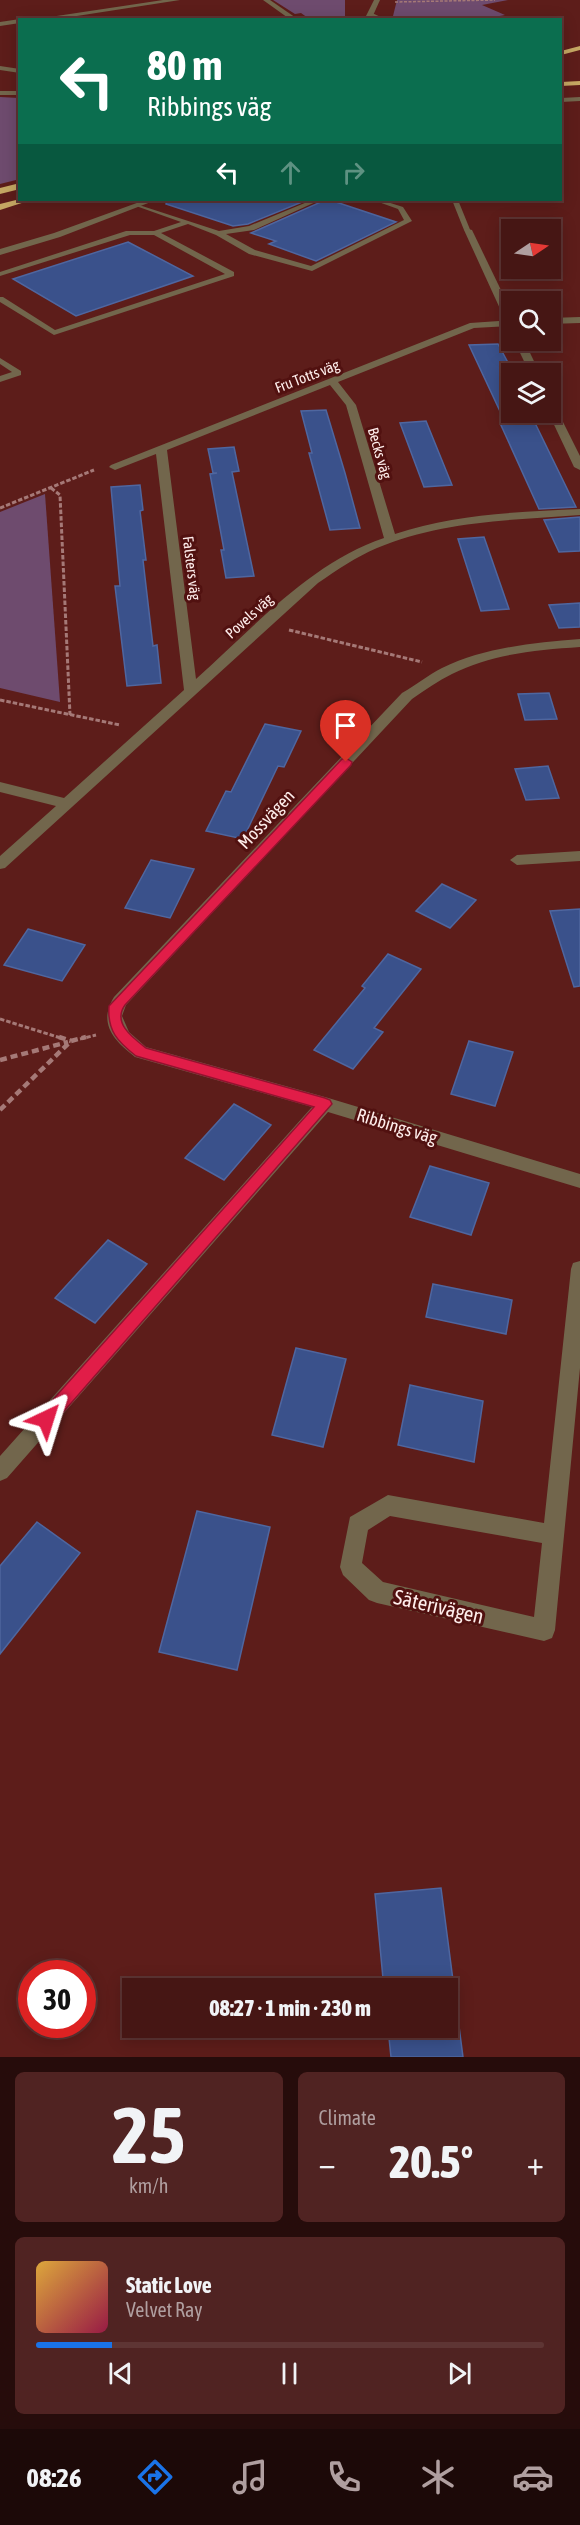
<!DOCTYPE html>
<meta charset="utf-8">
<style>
:root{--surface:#461614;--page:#502322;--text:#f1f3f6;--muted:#b09fa0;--line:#5e3534;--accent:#1a73e8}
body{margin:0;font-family:"Asap Condensed",sans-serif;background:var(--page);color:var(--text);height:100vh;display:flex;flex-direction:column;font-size:22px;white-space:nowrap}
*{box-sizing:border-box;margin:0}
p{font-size:20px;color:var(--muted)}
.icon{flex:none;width:33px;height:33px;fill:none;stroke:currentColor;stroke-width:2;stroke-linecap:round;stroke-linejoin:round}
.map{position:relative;height:2057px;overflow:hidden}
.side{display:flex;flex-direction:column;gap:15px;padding:15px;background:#260c0b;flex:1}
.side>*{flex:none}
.top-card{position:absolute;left:18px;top:18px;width:544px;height:183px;border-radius:0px;box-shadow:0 3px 15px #0003,0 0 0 2px var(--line);background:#0b6e4f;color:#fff;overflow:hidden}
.needle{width:39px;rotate:77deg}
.controls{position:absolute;left:501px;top:219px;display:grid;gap:12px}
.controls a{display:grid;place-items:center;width:60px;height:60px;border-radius:0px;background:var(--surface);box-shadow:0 3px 15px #0003,0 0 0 2px var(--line);font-size:30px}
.speed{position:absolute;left:18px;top:1960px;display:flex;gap:12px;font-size:30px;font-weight:700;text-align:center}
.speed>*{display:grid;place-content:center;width:78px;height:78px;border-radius:50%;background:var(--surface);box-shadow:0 3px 15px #0003,0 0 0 2px var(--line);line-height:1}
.speed .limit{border:9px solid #d22;background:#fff;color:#111}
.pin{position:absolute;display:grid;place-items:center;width:51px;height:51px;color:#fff;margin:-62px -26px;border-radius:50% 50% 50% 0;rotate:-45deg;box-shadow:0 0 6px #0007}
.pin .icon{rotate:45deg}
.me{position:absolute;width:66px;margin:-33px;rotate:41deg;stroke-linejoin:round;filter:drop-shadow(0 0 4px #0008)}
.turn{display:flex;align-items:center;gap:21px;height:126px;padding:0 30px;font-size:27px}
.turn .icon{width:78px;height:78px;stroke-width:2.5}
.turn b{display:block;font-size:42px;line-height:51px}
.lanes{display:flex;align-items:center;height:57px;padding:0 30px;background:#0003;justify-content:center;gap:30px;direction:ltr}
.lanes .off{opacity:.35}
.big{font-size:45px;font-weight:800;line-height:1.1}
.side .card{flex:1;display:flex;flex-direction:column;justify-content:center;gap:9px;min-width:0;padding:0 21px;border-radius:9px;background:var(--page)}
.side .dial{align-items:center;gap:0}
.dial b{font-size:78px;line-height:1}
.song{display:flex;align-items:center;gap:18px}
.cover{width:72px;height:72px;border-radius:9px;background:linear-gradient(135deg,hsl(40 70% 55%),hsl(340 70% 35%))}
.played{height:6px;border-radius:3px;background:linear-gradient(90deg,var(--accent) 15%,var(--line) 15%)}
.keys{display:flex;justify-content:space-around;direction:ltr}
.heat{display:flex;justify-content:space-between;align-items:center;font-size:33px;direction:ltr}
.side .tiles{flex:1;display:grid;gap:15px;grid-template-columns:1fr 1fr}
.card:last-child{grid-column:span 2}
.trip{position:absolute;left:122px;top:1978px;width:336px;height:60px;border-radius:0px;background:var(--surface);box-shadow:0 3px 15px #0003,0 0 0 2px var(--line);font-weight:800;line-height:60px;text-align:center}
.tabs{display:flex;height:96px;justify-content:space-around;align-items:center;background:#1c0908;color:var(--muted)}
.tabs .icon{width:42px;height:42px}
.tabs .selected{color:var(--accent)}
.tabs b{font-size:27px;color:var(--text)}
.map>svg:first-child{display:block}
.green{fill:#6e4b6e}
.building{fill:#3a518b;stroke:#4f669f;stroke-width:1.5}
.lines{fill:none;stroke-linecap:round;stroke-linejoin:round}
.path-far2{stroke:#a57977;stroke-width:1.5;stroke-dasharray:3 1.5;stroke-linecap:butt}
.path-far1{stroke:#a57977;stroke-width:3;stroke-dasharray:4.5 2;stroke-linecap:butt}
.path{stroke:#a57977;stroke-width:4.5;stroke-dasharray:7 4;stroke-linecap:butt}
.service{fill:#72664c;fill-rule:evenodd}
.minor{fill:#72664c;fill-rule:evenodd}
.tertiary{fill:#72664c;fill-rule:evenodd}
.motorway{fill:#c5a763;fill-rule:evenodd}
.route{fill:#e11d48;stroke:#92132f;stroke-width:1.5}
.labels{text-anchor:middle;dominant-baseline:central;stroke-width:6;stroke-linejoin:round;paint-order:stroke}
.far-street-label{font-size:15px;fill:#feedeb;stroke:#511110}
.street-label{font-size:18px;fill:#feedeb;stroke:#511110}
.near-street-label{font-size:21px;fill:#feedeb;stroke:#511110}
</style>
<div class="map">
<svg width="580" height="2057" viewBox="0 0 580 2057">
<rect width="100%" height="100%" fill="#5d1d1a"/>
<g class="green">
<path d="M273,0h72v16l-3,3h-39l5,-1 -7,-5 -6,1z"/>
<path d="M397,0h111l-26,5 23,10c-37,8 -74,4 -112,1z"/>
<path d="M0,97l19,1 1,81 -20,5z"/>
<path d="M45,494l15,208 -60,-14v-176z"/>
</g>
<g class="building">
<path d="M167,200h140l-59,24 -15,2 -67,-22z"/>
<path d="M322,200h8l66,22 -80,39 -47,-17 7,-3 -25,-8 70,-31z"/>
<path d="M128,242l65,34 -117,40 -63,-37z"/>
<path d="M498,344l14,26v52l22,-1 42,86 -37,2 -39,-86 5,-1 -36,-77z"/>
<path d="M326,410l19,63 15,55 -30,2 -21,-77h3l-11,-42z"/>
<path d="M426,421l26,64 -28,2 -24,-64z"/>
<path d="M234,447l5,24 -7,1 22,104 -28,2 -5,-28h3l-14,-76 7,-1h-4l-5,-24z"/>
<path d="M140,485l3,25 -3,1 6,49h-3l10,86 4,-1 4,38 -34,3 -12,-100h5l-9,-99z"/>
<path d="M580,517v34l-21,1 -15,-32z"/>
<path d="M484,537l25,72 -28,2 -23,-72z"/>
<path d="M580,603v24l-21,1 -10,-23z"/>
<path d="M549,693l8,26 -32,1 -7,-26z"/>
<path d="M265,724l36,7 -17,36 -6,-1 -35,73 -37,-8 20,-40 5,1z"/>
<path d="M548,766l11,32 -33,2 -11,-31z"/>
<path d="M151,860l43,9 -24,49 -45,-10z"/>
<path d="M442,884l34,16 -26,28 -34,-17z"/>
<path d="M580,909v77l-6,1 -24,-76z"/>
<path d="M28,929l57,16 -23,36 -58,-16z"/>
<path d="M388,954l33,15 -47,59 9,4 -30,37 -39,-19 51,-62 -3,-2z"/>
<path d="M469,1041l44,11 -18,54 -44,-12z"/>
<path d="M234,1104l37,21 -47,55 -39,-22z"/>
<path d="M430,1166l59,17 -18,52 -61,-18z"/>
<path d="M108,1240l39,24 -52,59 -40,-25z"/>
<path d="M433,1284l79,16 -6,34 -80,-17z"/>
<path d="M296,1348l50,11 -23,88 -51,-12z"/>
<path d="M410,1385l73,16 -9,61 -76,-17z"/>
<path d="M197,1511l73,16 -33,143 -78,-18z"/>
<path d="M37,1522l43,31 -80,101v-88z"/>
<path d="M441,1888l22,169h-72l-3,-29h59v-39h-63l-9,-95z"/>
</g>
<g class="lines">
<path class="path-far2" d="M395,2l100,-2"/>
<g class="path-far1">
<path d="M51,488l9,7 10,220"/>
<path d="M0,508l94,-38"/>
<path d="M289,630l133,32"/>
<path d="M0,700l120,25"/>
<path d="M0,1019l64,20"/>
<path d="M80,1039l16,-4"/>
</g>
<g class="path">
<path d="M59,1037l12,4"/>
<path d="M0,1060l68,-18"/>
<path d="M0,1110l71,-69 15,-4"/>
</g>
<g class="service">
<path d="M370,12l17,8h-7l-10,-6z"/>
<path d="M312,200h8l-66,30 -28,4 29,16 56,16 93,-46 -6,-11 -25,-9h8l22,7 9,14 -100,50 -63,-17 -33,-19 -28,-11 -27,9 73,39v4l-180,59 -54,-33v-5h3l52,33 170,-56 -71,-39h-24l-130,41v-4l126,-41h28l27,-9 -45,-16v-2l83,27 30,-5z"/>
<path d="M452,200h6l13,32 -7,-2z"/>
<path d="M0,358l21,13v4l-21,7v-6l12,-4 -12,-8z"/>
</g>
<g class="minor">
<path d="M163,0h17l-129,20h-21z"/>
<path d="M263,0h7l29,20h-8z"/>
<path d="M20,19l2,1h-2v3l-20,3v-4z"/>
<path d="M0,66l20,3v4l-20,-3z"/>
<path d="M580,317v6l-30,1v-6z"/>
<path d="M512,320v6l-38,2 -136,54 18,23 39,129c59,-20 123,-22 185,-25v6c-67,5 -140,6 -203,33 -21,9 -40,22 -59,35l-313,285 -5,1v-13l56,-50 -56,-14v-10l64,16 120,-108 -28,-236 -41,16 -6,-3 2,-2 359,-142zM330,385l16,20 38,133c-74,25 -131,90 -188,141l-29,-229z"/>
<path d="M580,639v8c-44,3 -88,7 -128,27 -14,7 -27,16 -40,25l-286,306 -4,11 7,16 17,15 179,50 255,77v14l-252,-76 -321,366 -7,3v-25l312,-349 -177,-50c-22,-17 -37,-34 -21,-60l288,-304c14,-8 26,-18 40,-25 43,-21 91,-25 138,-29z"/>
<path d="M580,851v10l-63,4 -7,-5 7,-5z"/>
<path d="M580,1261v107l-25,262 -3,8 -8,3 -167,-38 -8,-3 -26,-25 -3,-8 10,-50 38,-22 156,28 27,-254 2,-6zM390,1516l152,27 -8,74 -151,-35 -21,-19 6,-33z"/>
</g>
<g class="tertiary">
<path d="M374,0h6l-9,20h-7z"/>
<rect x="0" y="91" width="20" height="4"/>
<path d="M580,97v4l-19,1v-4z"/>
<path d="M145,200h11l-96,37 -60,18v-6l54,-16z"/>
<path d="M465,228l7,2 40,83v14l-5,-3 -43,-94z"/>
<path d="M514,340h10l16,34h-10z"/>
<path d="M550,403l5,3 25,50v14l-6,-3 -26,-55h2z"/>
</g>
<g class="motorway">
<path d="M580,46v4l-19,5v-4z"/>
<path d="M580,81v4l-19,1v-4z"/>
<path d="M20,183v6l-20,5v-6z"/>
<path d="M20,199l11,1 -31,10v-6z"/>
</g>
</g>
<path class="route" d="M346,758l6,4 -1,3 -226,240c-13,18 8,33 21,43l179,50 5,2 2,4 -280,321 -6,2 -5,-2 -3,-6 3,-6 273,-306 -178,-51c-18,-14 -29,-25 -27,-50l233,-247z"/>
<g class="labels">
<g class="far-street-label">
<text transform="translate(307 376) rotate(-21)">Fru Totts väg</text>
<text transform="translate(380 453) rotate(74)">Becks väg</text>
<text transform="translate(192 568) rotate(83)">Falsters väg</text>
<text transform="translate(249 616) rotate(-42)">Povels väg</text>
</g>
<g class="street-label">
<text transform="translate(266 819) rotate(-47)">Mossvägen</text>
<text transform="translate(397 1126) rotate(17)">Ribbings väg</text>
</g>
<g class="near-street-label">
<text transform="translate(439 1606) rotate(13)">Säterivägen</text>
</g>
</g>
</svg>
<div class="controls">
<a><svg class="needle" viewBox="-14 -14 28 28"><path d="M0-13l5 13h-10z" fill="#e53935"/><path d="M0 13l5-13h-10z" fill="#b09fa0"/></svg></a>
<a><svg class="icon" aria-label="search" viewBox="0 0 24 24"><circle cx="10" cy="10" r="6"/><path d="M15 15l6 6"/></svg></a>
<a><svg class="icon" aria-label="layers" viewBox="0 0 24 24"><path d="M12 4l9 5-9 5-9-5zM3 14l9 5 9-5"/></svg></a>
</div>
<div class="speed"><div class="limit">30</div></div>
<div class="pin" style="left:346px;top:762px;background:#d93025"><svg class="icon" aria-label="arrive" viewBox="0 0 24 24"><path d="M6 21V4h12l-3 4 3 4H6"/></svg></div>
<svg class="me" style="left:46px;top:1419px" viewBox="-20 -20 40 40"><path d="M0-17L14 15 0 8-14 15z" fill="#e11d48" stroke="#fff" stroke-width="4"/></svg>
<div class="trip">08:27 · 1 min · 230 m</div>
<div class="top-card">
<div class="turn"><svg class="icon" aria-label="left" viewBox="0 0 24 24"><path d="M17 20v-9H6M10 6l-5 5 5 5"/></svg><div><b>80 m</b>Ribbings väg</div></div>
<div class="lanes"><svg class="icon" aria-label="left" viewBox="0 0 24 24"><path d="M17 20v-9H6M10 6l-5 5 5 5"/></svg><svg class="icon off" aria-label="ahead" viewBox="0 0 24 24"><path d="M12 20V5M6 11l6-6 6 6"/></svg><svg class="icon off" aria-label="right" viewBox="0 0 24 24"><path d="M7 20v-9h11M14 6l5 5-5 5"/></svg></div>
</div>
</div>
<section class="side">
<div class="tiles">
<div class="card dial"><b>25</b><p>km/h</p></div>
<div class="card"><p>Climate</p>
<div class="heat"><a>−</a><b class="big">20.5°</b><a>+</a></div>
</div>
<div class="card">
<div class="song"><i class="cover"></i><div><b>Static Love</b><p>Velvet Ray</p></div></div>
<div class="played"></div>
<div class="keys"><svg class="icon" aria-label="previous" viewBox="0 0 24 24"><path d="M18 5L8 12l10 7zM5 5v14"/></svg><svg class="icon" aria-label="pause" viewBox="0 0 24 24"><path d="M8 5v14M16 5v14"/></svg><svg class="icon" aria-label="next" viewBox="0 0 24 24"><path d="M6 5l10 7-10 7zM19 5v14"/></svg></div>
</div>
</div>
</section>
<nav class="tabs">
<b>08:26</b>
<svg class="icon selected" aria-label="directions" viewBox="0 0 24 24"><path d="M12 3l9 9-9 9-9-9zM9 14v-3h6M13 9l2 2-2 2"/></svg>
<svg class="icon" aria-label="music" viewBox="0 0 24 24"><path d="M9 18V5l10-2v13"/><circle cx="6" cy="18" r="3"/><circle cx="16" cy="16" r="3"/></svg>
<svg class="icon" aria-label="phone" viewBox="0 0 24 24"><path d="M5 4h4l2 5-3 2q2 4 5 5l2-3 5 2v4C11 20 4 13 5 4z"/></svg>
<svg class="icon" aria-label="climate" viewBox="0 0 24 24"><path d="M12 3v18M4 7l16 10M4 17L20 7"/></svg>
<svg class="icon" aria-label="car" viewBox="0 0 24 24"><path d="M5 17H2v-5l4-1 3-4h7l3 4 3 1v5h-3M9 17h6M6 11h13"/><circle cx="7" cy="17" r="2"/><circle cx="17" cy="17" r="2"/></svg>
</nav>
